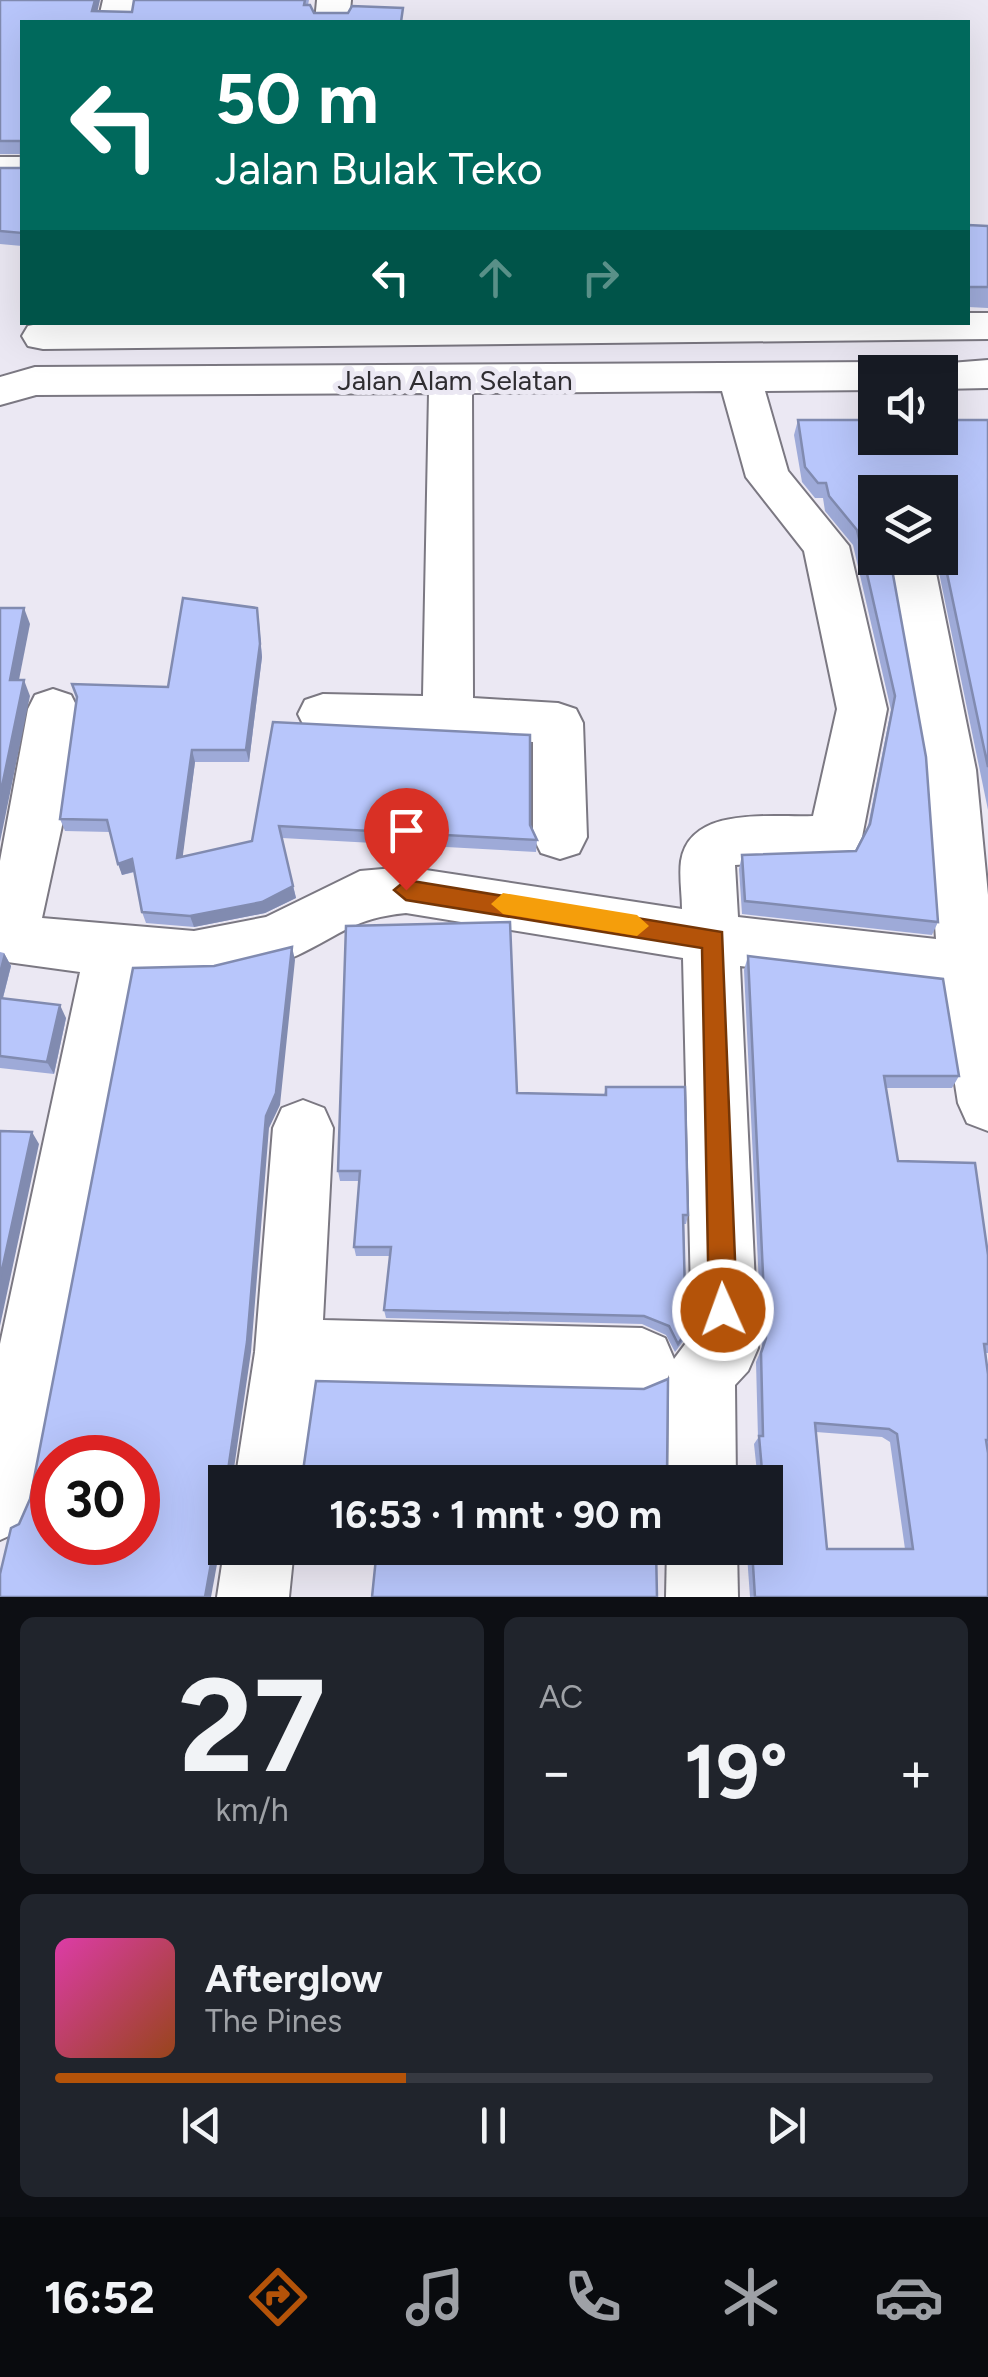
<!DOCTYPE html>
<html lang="id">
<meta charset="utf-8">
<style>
:root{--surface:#171b24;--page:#20242c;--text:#f1f3f6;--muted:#9ea1a6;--line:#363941;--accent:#b45309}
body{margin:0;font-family:Figtree,sans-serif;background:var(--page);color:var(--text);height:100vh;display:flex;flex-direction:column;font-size:38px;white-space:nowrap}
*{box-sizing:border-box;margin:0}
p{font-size:32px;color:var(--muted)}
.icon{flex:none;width:55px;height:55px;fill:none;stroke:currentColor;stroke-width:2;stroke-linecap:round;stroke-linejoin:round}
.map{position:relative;height:1597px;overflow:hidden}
.panel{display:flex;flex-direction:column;gap:20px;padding:20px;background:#0d0f14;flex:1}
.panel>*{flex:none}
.banner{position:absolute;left:20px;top:20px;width:950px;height:305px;border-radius:0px;box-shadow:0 10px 40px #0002;background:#00695c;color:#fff;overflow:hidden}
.buttons{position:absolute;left:858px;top:355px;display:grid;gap:20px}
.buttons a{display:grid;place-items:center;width:100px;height:100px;border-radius:0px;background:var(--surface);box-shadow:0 10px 40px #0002;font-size:50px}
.speed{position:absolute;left:30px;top:1435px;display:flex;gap:20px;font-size:50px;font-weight:700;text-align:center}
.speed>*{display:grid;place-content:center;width:130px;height:130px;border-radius:50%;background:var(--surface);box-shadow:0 10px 40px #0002;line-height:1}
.speed .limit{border:15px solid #d22;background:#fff;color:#111}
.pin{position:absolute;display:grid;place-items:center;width:85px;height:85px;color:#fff;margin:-102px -42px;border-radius:50% 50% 50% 0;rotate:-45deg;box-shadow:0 0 10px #0007}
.pin .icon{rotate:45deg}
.me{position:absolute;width:110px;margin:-55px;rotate:358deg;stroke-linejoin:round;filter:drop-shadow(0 0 8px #0008)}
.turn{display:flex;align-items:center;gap:35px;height:210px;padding:0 30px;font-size:45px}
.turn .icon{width:130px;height:130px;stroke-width:2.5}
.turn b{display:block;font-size:70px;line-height:85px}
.lanes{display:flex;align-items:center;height:95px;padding:0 30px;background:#0003;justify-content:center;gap:50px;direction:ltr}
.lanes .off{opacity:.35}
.big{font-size:75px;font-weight:700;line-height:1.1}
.panel .card{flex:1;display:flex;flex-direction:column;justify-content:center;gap:15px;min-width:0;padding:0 35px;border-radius:15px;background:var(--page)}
.panel .dial{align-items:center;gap:0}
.dial b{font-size:130px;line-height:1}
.song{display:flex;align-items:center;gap:30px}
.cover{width:120px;height:120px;border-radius:15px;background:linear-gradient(135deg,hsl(320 70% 55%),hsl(20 70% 35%))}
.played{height:10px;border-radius:5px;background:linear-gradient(90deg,var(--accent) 40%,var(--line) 40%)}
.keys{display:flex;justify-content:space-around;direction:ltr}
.heat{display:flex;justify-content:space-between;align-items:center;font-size:55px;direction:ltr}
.panel .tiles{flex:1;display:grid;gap:20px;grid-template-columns:1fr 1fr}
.card:last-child{grid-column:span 2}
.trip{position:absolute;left:208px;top:1465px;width:575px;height:100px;border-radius:0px;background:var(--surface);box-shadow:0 10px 40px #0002;font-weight:700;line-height:100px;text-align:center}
.tabs{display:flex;height:160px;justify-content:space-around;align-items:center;background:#090b0e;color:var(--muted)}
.tabs .icon{width:70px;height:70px}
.tabs .current{color:var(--accent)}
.tabs b{font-size:45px;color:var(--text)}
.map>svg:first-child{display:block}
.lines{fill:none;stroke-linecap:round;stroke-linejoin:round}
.minor-casing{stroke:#7b7882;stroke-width:4}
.minor{fill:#fff;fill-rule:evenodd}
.wall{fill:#9eaad8;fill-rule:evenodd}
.shaded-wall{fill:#818bb0}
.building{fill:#b8c6fb;stroke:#818bb0;stroke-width:2.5;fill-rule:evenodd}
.route{fill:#b45309;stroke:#753606;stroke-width:2.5}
.slow{fill:#f59e0b}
.labels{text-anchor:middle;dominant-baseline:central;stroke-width:10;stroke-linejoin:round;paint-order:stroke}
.street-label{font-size:28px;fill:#2f2d31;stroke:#ebe8f3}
</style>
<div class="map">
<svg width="988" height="1597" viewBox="0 0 988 1597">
<rect width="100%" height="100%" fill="#ebe8f3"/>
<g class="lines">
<g class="minor-casing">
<g id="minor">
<path d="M103,0h34l-5,22h-34z"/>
<path d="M317,0h34l-2,22h-34z"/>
<rect x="0" y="157" width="22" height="22"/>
<path d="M968,313h20v26l-945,10 -15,-3 -6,-10 6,-10 15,-3 925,-1z"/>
<path d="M988,360v28l-48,1v-17h-20l5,-7z"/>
<path d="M875,362l15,4 4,6h-19v18l-110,1 23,80 61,75 38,163 -25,128 -8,16 -19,6 -100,6 3,52 198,22 -12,-169 -37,-212h46l43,212 12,125v236l-21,-8 -9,-20 -18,-114 -200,-23 18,382 -10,23 -13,14 1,97h-68l1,-107 -4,9 -23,10 -326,-8 -13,96h-68l20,-130 18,-224 9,-20 21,-8 21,8 9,20 -10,192 319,8 23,10 9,21 18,-24 -9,-377 -277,-45c-52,5 -64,21 -108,42 -50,24 -109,25 -163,23l-100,527 -11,24 -24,11v-196l80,-372 -80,-11v-100l28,-152 7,-14 18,-6 18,6 7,14 -15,112 -21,97 152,13 72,-14 94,-46 46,-4 276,42c0,-15 -3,-33 -1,-48 9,-56 91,-43 132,-45l24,-107 -33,-158 -58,-74 -24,-86 -250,2 1,305 85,5 18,6 7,14 4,114 -8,16 -19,6 -19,-6 -8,-16v-95l-210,-8 -18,-6 -7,-14 7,-14 18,-6 100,2 6,-303 -393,2 -36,10v-28l35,-10z"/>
<path d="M225,1545l69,3 -5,49h-72z"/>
<path d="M667,1548h70l1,49h-72z"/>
</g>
</g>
<use href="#minor" class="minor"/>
</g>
<g class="wall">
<path d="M0,0l98,11 34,1 2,-12h175l-1,5 6,8 90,9h-382v224l-22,-2v-76h21v-14h-21z"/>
<path d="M968,225l20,1v82l-20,-1z"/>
<path d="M798,420h190v390l-52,-252h4v-66h-65l63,430 -6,13 -190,-21 -3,-45 3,-14 114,-4 11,-20 24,-121 -38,-165 -28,-34 -2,-13h-8l-13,-16 -8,-47z"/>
<path d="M259,622l3,35 -13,105h-54l-13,95 70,-16 21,-119 257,103 7,15 -1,12 -254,-14 14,60 -31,15 -71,14 -48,-4 -4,-11 -7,-40 -13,3 -12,-43 -45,-1 -5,-12 17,-120 -5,-15 96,3z"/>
<path d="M0,952l4,1 7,13 -8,32 63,20 -12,56 -54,-6z"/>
<path d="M748,956l211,120 -7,12h-66l12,73 90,94v98h-2l2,21v223h-238l-3,-42 5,-6 13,-1v-66h-7l-4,-38 4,-6 -2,-76 6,-14 -18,-378zM816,1432l66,5 8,5 15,107h-78z"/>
<path d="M606,1087l82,128 -2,9h-2l2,108 -2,8 -9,12 -9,-17 -24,-11 -256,-6 -2,-8 6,-54h-34l-2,-9 5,-66h-19l-2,-10 179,-78 87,2z"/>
</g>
<g class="shaded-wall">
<path d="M95,0h5l-5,22 -3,-11z"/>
<path d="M24,608l6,16 -14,71 -6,-15z"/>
<path d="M257,608l5,49 -13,105 -3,-12z"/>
<path d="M24,680l6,16 -30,146v-46z"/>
<path d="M192,750l3,12 -14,108 -4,-12z"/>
<path d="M132,859l4,12 -14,4 -4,-11z"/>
<path d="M293,886l3,12 -31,15 -71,14 -4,-11z"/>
<path d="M292,947l3,13 -15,145 -11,23 -18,224 -19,130 -5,-5 39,-361z"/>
<path d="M4,953l7,13 -11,43v-41z"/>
<path d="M60,1005l6,13 -12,56 -7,-12z"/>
<path d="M32,1132l7,12 -39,182v-47z"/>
<path d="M219,1519l5,7 -13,71h-6z"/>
</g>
<g class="building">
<path d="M0,0h95l-3,11 40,1 2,-12h171l-1,5h6l4,8h34l4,-7 51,2 -2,14h-379v211l-22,-2v-63h21v-27h-21z"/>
<path d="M968,225l20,1v61h-20z"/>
<path d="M798,420h77v18h65v-18h48v347l-48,-227v-48h-65v66h15l36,199 12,165 -193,-21 -3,-46 114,-4 14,-27 25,-128 -38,-166 -28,-34 -3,-13h-8l-13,-16z"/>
<path d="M183,598l74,10 3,36 -14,106h-54l-15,108 75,-17 21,-119 257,13v90l7,15 -258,-14 14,60 -31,16 -72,14 -48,-4 -10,-53 -14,5 -11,-44 -47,-1 17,-122 -5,-13 96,3z"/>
<path d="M0,608h24l-14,72h14l-24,116z"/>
<path d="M510,922l7,171 89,2v-8h79l3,128h-5l3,117 -8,12 -9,-18 -25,-10 -260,-6 7,-63h-37l6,-76h-22l8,-245z"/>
<path d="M292,947l-16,146 -10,23 -19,226 -20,135 75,1 14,-97 328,8 24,-10 -1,96 24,3v4h-466v38l-6,-1 -14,78h-205v-23l11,-46 8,-4 11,-25 103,-531 81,-2zM52,1458h86v84h-86z"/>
<path d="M748,956l195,23 16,97h-75l14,85 77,2 13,92v89h-4l4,30v66h-2l2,13v144h-233l-3,-48h16l-3,-42v-25h-2l-4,-46h4l-2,-83 5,-15zM815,1423l74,6 8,5 16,115h-86z"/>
<path d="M0,998l60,7 -13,57 -47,-6z"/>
<path d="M0,1131l32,1 -32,147z"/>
<path d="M377,1548h279l1,49h-285z"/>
</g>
<path class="route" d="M406,880l316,52 15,378 -4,10 -10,4 -10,-4 -4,-10 -7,-362 -296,-48 -12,-10z"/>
<path class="slow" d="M503,893l134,22 12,11 -12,10 -134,-22 -12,-10z"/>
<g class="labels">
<g class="street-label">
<text x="455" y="380">Jalan Alam Selatan</text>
</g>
</g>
</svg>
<div class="buttons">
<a><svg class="icon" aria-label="sound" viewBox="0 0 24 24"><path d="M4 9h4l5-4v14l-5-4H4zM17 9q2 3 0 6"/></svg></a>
<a><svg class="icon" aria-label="layers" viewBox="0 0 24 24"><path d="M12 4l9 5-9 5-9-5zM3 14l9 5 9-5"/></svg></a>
</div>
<div class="speed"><div class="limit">30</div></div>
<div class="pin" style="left:406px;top:890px;background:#d93025"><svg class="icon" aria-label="arrive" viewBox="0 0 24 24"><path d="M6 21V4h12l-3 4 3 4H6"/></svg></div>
<svg class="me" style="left:723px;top:1310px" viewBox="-20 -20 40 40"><circle r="17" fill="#b45309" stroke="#fff" stroke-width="3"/><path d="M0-11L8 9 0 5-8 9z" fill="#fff"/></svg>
<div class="trip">16:53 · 1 mnt · 90 m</div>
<div class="banner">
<div class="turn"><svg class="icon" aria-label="left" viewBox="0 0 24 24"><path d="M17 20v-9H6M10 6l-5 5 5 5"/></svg><div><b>50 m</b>Jalan Bulak Teko</div></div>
<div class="lanes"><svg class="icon" aria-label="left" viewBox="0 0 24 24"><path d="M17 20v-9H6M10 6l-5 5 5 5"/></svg><svg class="icon off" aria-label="ahead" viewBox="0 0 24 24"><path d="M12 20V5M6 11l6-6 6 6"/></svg><svg class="icon off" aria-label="right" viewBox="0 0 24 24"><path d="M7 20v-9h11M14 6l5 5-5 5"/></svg></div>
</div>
</div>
<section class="panel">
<div class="tiles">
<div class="card dial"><b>27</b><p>km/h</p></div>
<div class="card"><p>AC</p>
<div class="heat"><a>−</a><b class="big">19°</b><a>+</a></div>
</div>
<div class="card">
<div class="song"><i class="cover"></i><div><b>Afterglow</b><p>The Pines</p></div></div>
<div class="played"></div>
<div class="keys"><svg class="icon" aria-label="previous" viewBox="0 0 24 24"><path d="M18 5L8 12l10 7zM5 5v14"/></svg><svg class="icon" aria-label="pause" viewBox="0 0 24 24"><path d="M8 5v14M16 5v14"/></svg><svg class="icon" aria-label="next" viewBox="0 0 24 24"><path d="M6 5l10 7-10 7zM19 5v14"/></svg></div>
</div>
</div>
</section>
<nav class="tabs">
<b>16:52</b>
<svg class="icon current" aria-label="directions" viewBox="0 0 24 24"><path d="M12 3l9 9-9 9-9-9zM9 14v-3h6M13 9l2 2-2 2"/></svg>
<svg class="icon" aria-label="music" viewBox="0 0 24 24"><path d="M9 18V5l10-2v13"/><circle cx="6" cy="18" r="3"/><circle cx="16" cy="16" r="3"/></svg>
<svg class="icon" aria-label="phone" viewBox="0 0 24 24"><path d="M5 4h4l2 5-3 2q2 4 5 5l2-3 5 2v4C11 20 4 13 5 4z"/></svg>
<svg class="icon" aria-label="climate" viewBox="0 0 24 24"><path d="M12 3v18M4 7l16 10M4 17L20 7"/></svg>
<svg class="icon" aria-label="car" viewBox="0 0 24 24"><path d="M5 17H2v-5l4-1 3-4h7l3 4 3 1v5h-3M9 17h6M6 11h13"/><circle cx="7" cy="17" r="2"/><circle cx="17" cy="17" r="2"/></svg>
</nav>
